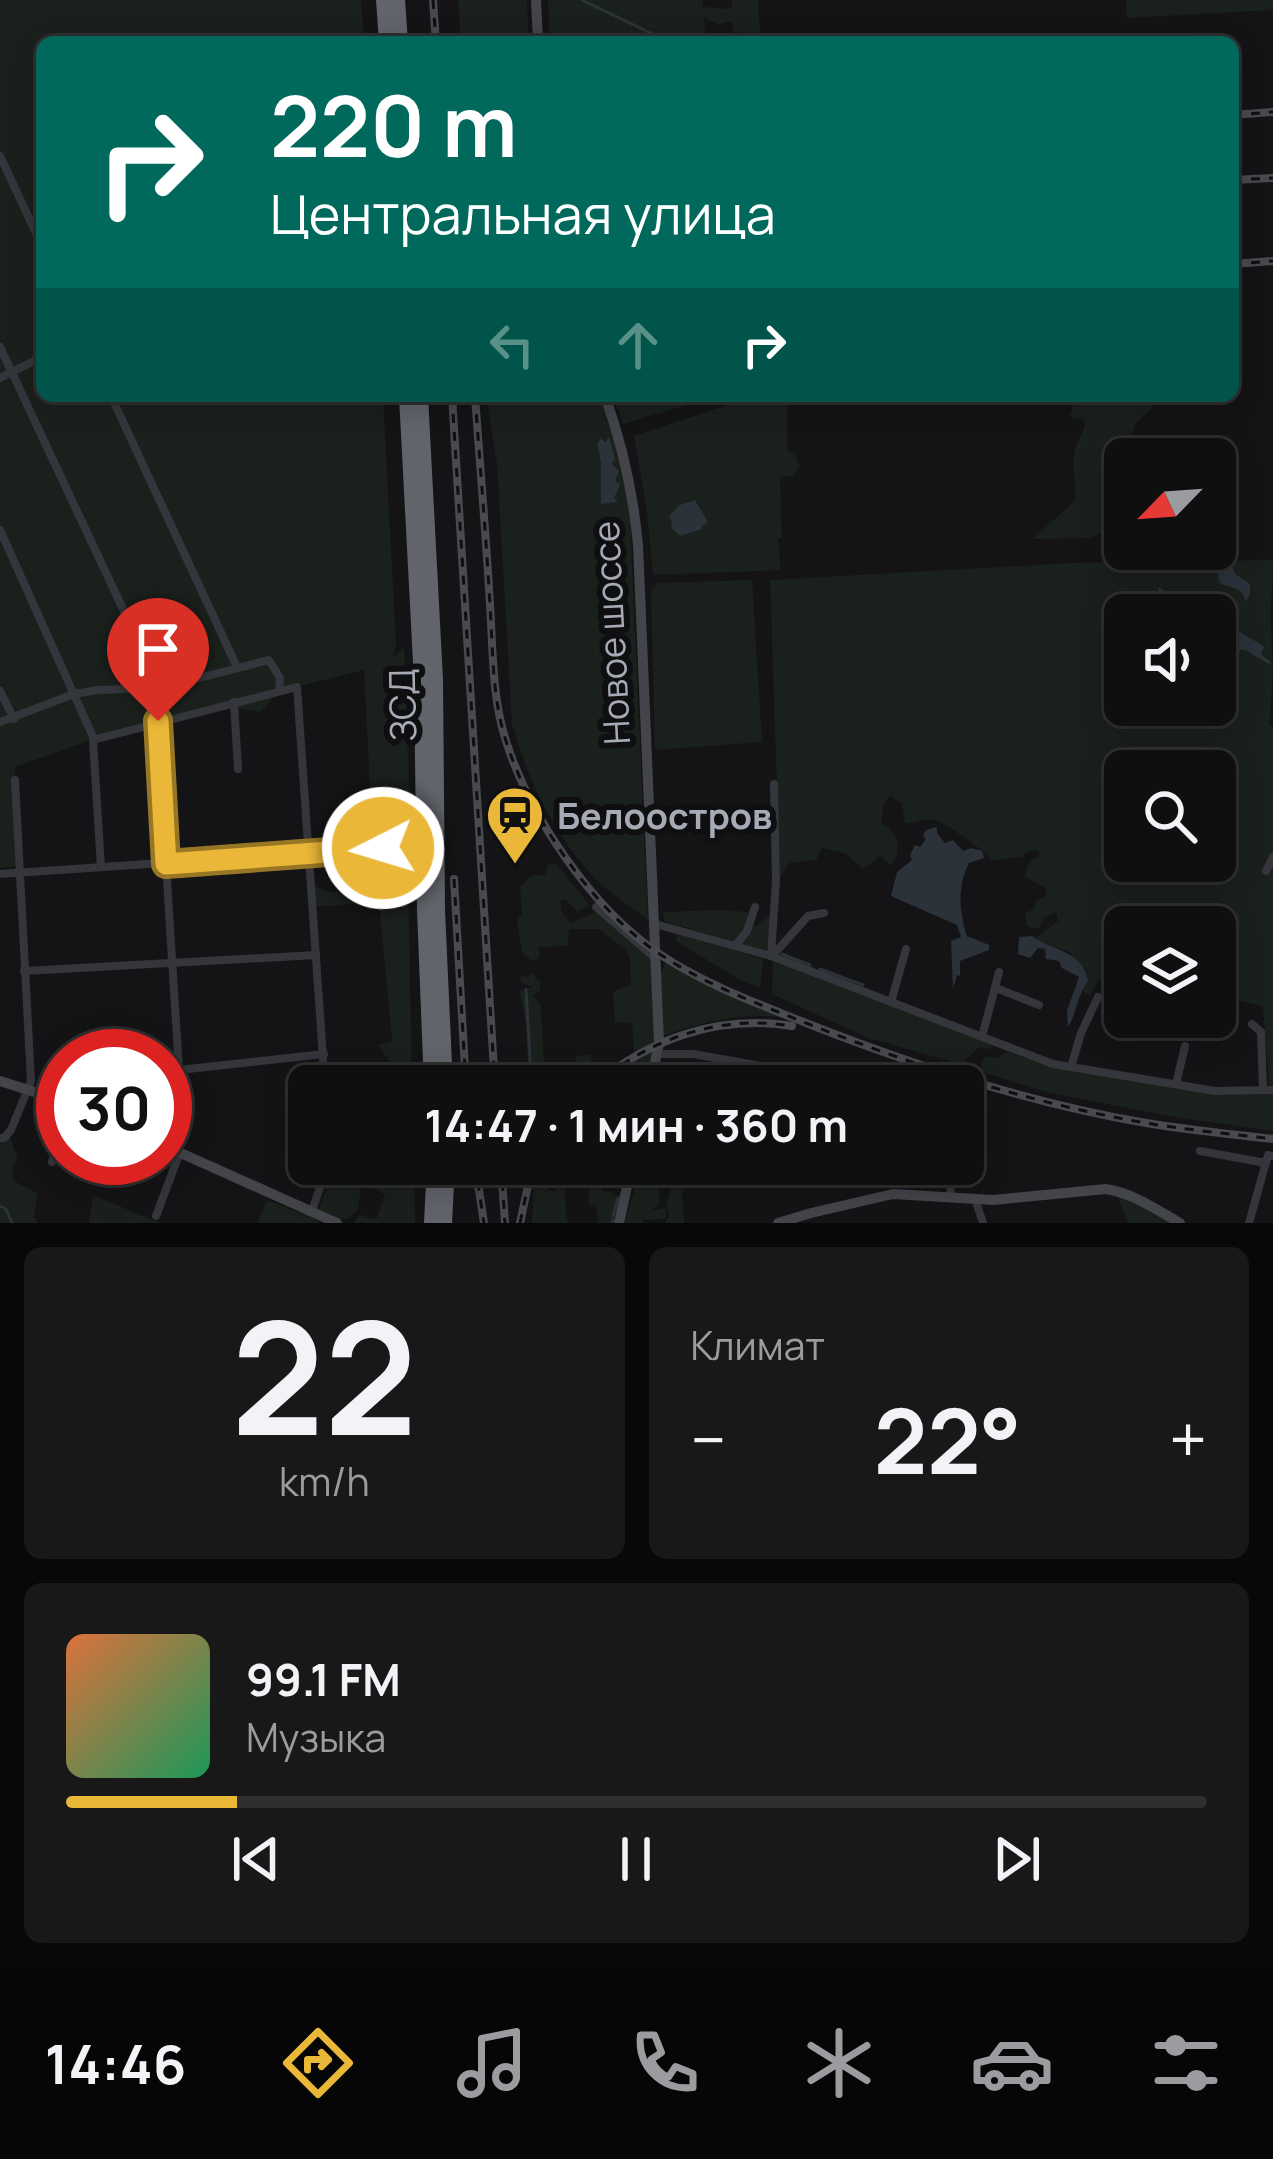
<!DOCTYPE html>
<html lang="ru">
<meta charset="utf-8">
<style>
:root{--surface:#0f0f10;--page:#181819;--text:#f1f3f6;--muted:#9b9c9f;--line:#2f2f30;--accent:#eab738}
body{margin:0;font-family:Manrope,sans-serif;background:var(--page);color:var(--text);height:100vh;display:flex;flex-direction:column;font-size:45px;white-space:nowrap}
*{box-sizing:border-box;margin:0}
p{font-size:39px;color:var(--muted)}
.icon{flex:none;width:66px;height:66px;fill:none;stroke:currentColor;stroke-width:2;stroke-linecap:round;stroke-linejoin:round}
.map{position:relative;height:1223px;overflow:hidden}
.drawer{display:flex;flex-direction:column;gap:24px;padding:24px;background:#080809;flex:1}
.drawer>*{flex:none}
.guide{position:absolute;left:36px;top:36px;width:1203px;height:366px;border-radius:18px;box-shadow:0 6px 30px #0003,0 0 0 3px var(--line);background:#00695c;color:#fff;overflow:hidden}
.needle{width:78px;rotate:245deg}
.fabs{position:absolute;left:1104px;top:438px;display:grid;gap:24px}
.fabs a{display:grid;place-items:center;width:132px;height:132px;border-radius:18px;background:var(--surface);box-shadow:0 6px 30px #0003,0 0 0 3px var(--line);font-size:60px}
.speed{position:absolute;left:36px;top:1029px;display:flex;gap:24px;font-size:60px;font-weight:700;text-align:center}
.speed>*{display:grid;place-content:center;width:156px;height:156px;border-radius:50%;background:var(--surface);box-shadow:0 6px 30px #0003,0 0 0 3px var(--line);line-height:1}
.speed .limit{border:18px solid #d22;background:#fff;color:#111}
.pin{position:absolute;display:grid;place-items:center;width:102px;height:102px;color:#fff;margin:-123px -51px;border-radius:50% 50% 50% 0;rotate:-45deg;box-shadow:0 0 12px #0007}
.pin .icon{rotate:45deg}
.me{position:absolute;width:132px;margin:-66px;rotate:265deg;stroke-linejoin:round;filter:drop-shadow(0 0 9px #0008)}
.turn{display:flex;align-items:center;gap:42px;height:252px;padding:0 36px;font-size:54px}
.turn .icon{width:156px;height:156px;stroke-width:2.5}
.turn b{display:block;font-size:84px;line-height:102px}
.lanes{display:flex;align-items:center;height:114px;padding:0 36px;background:#0003;justify-content:center;gap:60px;direction:ltr}
.lanes .off{opacity:.35}
.big{font-size:90px;font-weight:700;line-height:1.1}
.drawer .widget{flex:1;display:flex;flex-direction:column;justify-content:center;gap:18px;min-width:0;padding:0 42px;border-radius:18px;background:var(--page)}
.drawer .dial{align-items:center;gap:0}
.dial b{font-size:156px;line-height:1}
.song{display:flex;align-items:center;gap:36px}
.cover{width:144px;height:144px;border-radius:18px;background:linear-gradient(135deg,hsl(20 70% 55%),hsl(150 70% 35%))}
.played{height:12px;border-radius:6px;background:linear-gradient(90deg,var(--accent) 15%,var(--line) 15%)}
.keys{display:flex;justify-content:space-around;direction:ltr}
.heat{display:flex;justify-content:space-between;align-items:center;font-size:66px;direction:ltr}
.drawer .tiles{flex:1;display:grid;gap:24px;grid-template-columns:1fr 1fr}
.widget:last-child{grid-column:span 2}
.trip{position:absolute;left:288px;top:1065px;width:696px;height:120px;border-radius:18px;background:var(--surface);box-shadow:0 6px 30px #0003,0 0 0 3px var(--line);font-weight:700;line-height:120px;text-align:center}
.dock{display:flex;height:192px;justify-content:space-around;align-items:center;background:#060606;color:var(--muted)}
.dock .icon{width:84px;height:84px}
.dock .selected{color:var(--accent)}
.dock b{font-size:54px;color:var(--text)}
.map>svg:first-child{display:block}
.green{fill:#1a201c;fill-rule:evenodd}
.water{fill:#2b3239}
.lines{fill:none;stroke-linecap:round;stroke-linejoin:round}
.stream{stroke:#2b3239;stroke-width:3}
.street{stroke:#35363b;stroke-width:8}
.secondary{stroke:#43454a;stroke-width:10}
.highway{stroke:#61646b;stroke-width:16}
.rail-casing{stroke:#484a4f;stroke-width:8}
.rail{stroke:#0f0f11;stroke-width:3;stroke-dasharray:9;stroke-linecap:butt}
.route-casing{stroke:#987724;stroke-width:30}
.route{stroke:#eab738;stroke-width:21}
.labels{text-anchor:middle;dominant-baseline:central;stroke-width:12;stroke-linejoin:round;paint-order:stroke}
.street-label{font-size:36px;fill:#a6aab5;stroke:#0f0f11}
.poi-label{font-size:36px;font-weight:bold;fill:#a6aab5;stroke:#0f0f11;text-anchor:start}
</style>
<div class="map">
<svg width="1273" height="1223" viewBox="0 0 1273 1223">
<rect width="100%" height="100%" fill="#141416"/>
<g class="green">
<path d="M0,0h361l3,42h-322v354h341l13,249 -3,13 11,-11 5,139 3,8 -4,85 4,207h-9v-6l-25,-35 14,-4 -13,-139 -66,5 -1,-22 19,7 22,1 5,-10 2,-19h-49l-1,-9 63,-7 -9,-178 -85,21 -18,21 -43,-6 -121,32 -82,29 2,99 -17,2z"/>
<path d="M458,0h69l2,42h-68z"/>
<path d="M548,0h154l1,7 28,2 1,-9h26l2,33 -27,-1 -1,-11 -14,4 -14,-8 1,20 -155,5z"/>
<path d="M1126,0h147v10l-146,8z"/>
<path d="M486,396h114l12,33 17,69 19,422c-14,-11 -31,-22 -45,-34 -46,-44 -74,-102 -91,-162l-15,-260zM603,438c13,11 12,42 10,61l-12,5v-41l-4,-20z"/>
<path d="M613,396h32l-3,3 12,4 4,-7h59l-94,28z"/>
<path d="M754,396h33v54l8,4 5,13 -7,9 -13,1 2,61h-4l3,32 -128,5 -6,-63 -13,-76zM695,500l13,22 -6,4 -30,-5c3,-16 10,-14 23,-21z"/>
<path d="M1091,396h56l6,11 -18,17 -5,18 4,5 24,-2 7,9h12l2,5h-54v59l-33,20 -60,1 43,-38c2,-16 -4,-36 0,-51 3,-11 9,-17 10,-29l-5,-3 -6,1 -4,-4 4,-11 16,-1z"/>
<path d="M1273,560c0,23 -3,47 -2,68 2,32 2,65 -2,97l4,3v357h-4l-6,-79 -48,-11v-68h-90v36l-28,19 -7,14 -8,-5 5,-21 -18,-18 -28,-10 -5,-5 22,-16 -1,-7 -2,-2 -11,6 -5,10h-8l-5,-4v-12l8,-2 1,-8 10,-6 2,-7 -22,-12c0,-14 7,-16 16,-23l-5,-4 -10,2 -3,5 -31,3c-7,-9 -47,-38 -58,-40 -10,-2 -19,3 -29,4l-3,-21 -12,-7 -6,7 -3,20c18,10 22,26 10,42l-11,-9 -17,13 -18,-16 -23,-5 -6,12 -27,3 -9,14 -10,-297 302,-17zM1171,597c30,5 65,32 92,48l-2,9 10,8 -2,2 -36,-22 -18,-7v70h-90v-90h47l-9,-10zM1125,771h90v90h-90z"/>
<path d="M752,580l10,162 -107,8 -4,-159 6,-8z"/>
<path d="M556,863l34,43 -13,5 -12,-12 -5,2 2,11 8,11 26,-11 55,46 3,84 -20,10 -2,-29 -17,-1 -2,-30 18,-8 -1,-26 -3,-7 -28,-22h-30l-1,17 -29,1v11l-7,3 -10,-9 -5,-32 5,-6 -2,-27 11,-11 14,-1 3,-11z"/>
<path d="M723,910l25,2v11l8,3 15,-12 -4,38 -103,-31 -1,-9z"/>
<path d="M677,934l86,25 -3,29 -20,-8 -64,-39z"/>
<path d="M666,961l21,12 94,44c-40,-4 -80,5 -118,19l-2,-63z"/>
<path d="M773,961l223,84 -9,4 -8,-2 -18,17 -93,-26 -96,-44z"/>
<path d="M531,973l4,2 1,5h4v11l-7,5 8,10 4,80h-16l-3,-62 -6,-31 1,-3 11,-3 -9,-4 -3,-6 4,-2 4,3z"/>
<path d="M654,1048l-8,38h-49z"/>
<path d="M1006,1052l47,15 162,28 58,-1v37l-99,-14 -123,-24 -73,-22 7,-15 12,2z"/>
<path d="M591,1055l2,26 -5,5h-35l-1,-14 24,-1v-15z"/>
<path d="M2,1135l8,3 7,18 -4,13 1,12 24,13 -4,20 3,9h-37v-84z"/>
<path d="M405,1164h9l1,59h-60l3,-8 16,4 3,-1 8,-23 -15,-9 -9,2 -3,21 -10,10h-9l-20,-10 13,-38 7,-1 12,6 54,-5z"/>
<path d="M638,1164h10l-1,5 40,9 -5,16 2,29h-19l4,-7 -3,-12 5,-14 -7,-10 -5,5v19l-9,7 14,-3 3,3 -2,8 -20,1 -2,-4 1,7h-19l15,-54z"/>
<path d="M540,1168l8,22 8,1 1,-5h8l1,30 3,7h-37l2,-40z"/>
<path d="M589,1182l13,1v8l10,1 1,3 7,1 -6,27h-17l1,-10 -3,-8h-6z"/>
<path d="M1115,1190l65,33h-52z"/>
<path d="M93,1195l67,28h-71z"/>
<path d="M267,1200l47,18 6,5h-62z"/>
</g>
<g class="water">
<path d="M602,438l3,4 4,-4 1,2 5,19 -3,5 7,7 -4,9 5,5 -6,13 4,4 -17,2v-41l-4,-20z"/>
<path d="M695,500l13,22 -6,4v3l-22,7 -9,-9 1,-6 -3,-5 11,-11z"/>
<path d="M1221,565l11,1 3,8 15,10v9l-4,9c-4,-17 -13,-12 -26,-19l-3,-11z"/>
<path d="M1159,587c15,12 35,18 53,28h-40l-8,-10 -6,2 -3,-4z"/>
<path d="M1215,617l49,29 -3,8 11,9 -3,1 -24,-14h-12v-8l-18,-7z"/>
<path d="M937,827v6l8,10 8,-3 10,11 8,-3 11,3 2,7 -15,5c-12,24 -10,47 -2,73l22,9v5l-29,11v15l-3,-1 -4,14 -2,-48 10,-4 -4,-12 -66,-29 6,-24 15,-12 -2,-5 5,-10 5,2 6,-8 -3,-3 3,-6z"/>
<path d="M1032,936c21,15 52,15 56,45 -11,14 -11,32 -20,46l-1,-16 12,-34 -17,-9 -3,-7 -13,-2 -1,-10 -7,-1 -8,10 -12,-4 1,-17z"/>
</g>
<g class="lines">
<g class="stream">
<path d="M582,0l85,41"/>
<path d="M782,954l28,11"/>
<path d="M820,969l43,16"/>
<path d="M526,990l5,84"/>
<path d="M0,1206l6,3 6,14"/>
<path d="M613,1216l5,-18"/>
<path d="M612,1223l1,-3"/>
</g>
<g class="street">
<path d="M0,156l42,90"/>
<path d="M0,347l160,341"/>
<path d="M0,378l42,-21"/>
<path d="M111,396l126,271"/>
<path d="M0,530l94,209"/>
<path d="M0,691l14,28"/>
<path d="M234,702l4,67"/>
<path d="M157,721l22,349v26l-14,30"/>
<path d="M0,722l74,-28 24,-4 62,-2 109,-28 11,18 -1,13"/>
<path d="M101,867l-8,-127 204,-53 28,399"/>
<path d="M1266,871l7,-14"/>
<path d="M0,874l383,-26"/>
<path d="M596,907l58,50"/>
<path d="M655,924l116,32 282,108 162,27 58,-1"/>
<path d="M735,946l12,-15 8,-24"/>
<path d="M773,955l35,-39 16,-3"/>
<path d="M771,956l5,-76 -2,-96"/>
<path d="M24,971l292,-16"/>
<path d="M996,988l43,17"/>
<path d="M891,1002l15,-53"/>
<path d="M1252,1024l9,8 2,58"/>
<path d="M982,1037l17,-65"/>
<path d="M657,1054h36l182,32"/>
<path d="M1071,1067l10,-34 17,-36"/>
<path d="M179,1070l145,-16"/>
<path d="M1176,1084l9,-38"/>
<path d="M0,1138h4l7,-8 20,-49 -16,-301"/>
<path d="M1200,1151l66,12"/>
<path d="M52,1162l11,-43"/>
<path d="M949,1164l2,34"/>
<path d="M975,1199l8,24"/>
<path d="M312,1211l16,-47"/>
<path d="M156,1216l24,-64"/>
<path d="M1249,1223l19,-68 5,1"/>
</g>
<g class="secondary">
<path d="M536,0l2,42"/>
<path d="M605,396c18,50 28,96 33,149l21,498 -9,43"/>
<path d="M0,1081l63,20"/>
<path d="M165,1146l172,77"/>
<path d="M619,1223l13,-59"/>
<path d="M778,1223l33,-10 82,-19 100,6 113,-11c27,4 51,21 74,34"/>
</g>
<g class="highway">
<path d="M384,0l3,42"/>
<path d="M397,0l3,42"/>
<path d="M407,396l15,285 3,229 7,176"/>
<path d="M420,396l15,284 2,230 8,176"/>
<path d="M432,1223l3,-59"/>
<path d="M444,1223l3,-59"/>
</g>
<g class="rail-casing">
<g id="rail">
<path d="M433,0l3,42"/>
<path d="M1233,115l40,-3"/>
<path d="M1233,180l40,-2"/>
<path d="M1233,264l40,-3"/>
<path d="M452,396l43,690"/>
<path d="M475,396c5,70 11,139 15,209 3,45 2,93 16,136 24,76 85,166 152,212 44,30 98,50 148,70 109,43 224,80 340,100 42,7 85,11 127,16"/>
<path d="M454,879l12,207"/>
<path d="M593,1086c56,-47 126,-72 199,-60"/>
<path d="M475,1164l9,59"/>
<path d="M501,1164l4,59"/>
<path d="M520,1223l7,-33 11,-26"/>
</g>
</g>
<use href="#rail" class="rail"/>
</g>
<g class="lines">
<g class="route-casing">
<path id="route" d="M158,721l8,143 217,-16"/>
</g>
<use href="#route" class="route"/>
</g>
<defs>
<g id="station-pin" transform="scale(3)"><path d="M0 17L-7.5 6A9.5 9.5 0 1 1 7.5 6Z" fill="#eab738" stroke="#0f0f11"/><path d="M-3-6H3Q5-6 5-4V2Q5 4 3 4L4.5 6H3L1.5 4h-3L-3 6H-4.5L-3 4Q-5 4-5 2V-4Q-5-6-3-6ZM-3.5-4v3h7v-3ZM-3.5 1v1.5H-2V1ZM2 1v1.5H3.5V1Z" fill="#111"/></g>
</defs>
<g fill-rule="evenodd">
<use href="#station-pin" x="515" y="815"/>
</g>
<g class="labels">
<g class="street-label">
<text transform="translate(611 633) rotate(-93)">Новое шоссе</text>
<text transform="translate(402 705) rotate(-91)">ЗСД</text>
</g>
<g class="poi-label">
<text x="557" y="815">Белоостров</text>
</g>
</g>
</svg>
<div class="fabs">
<a><svg class="needle" viewBox="-14 -14 28 28"><path d="M0-13l5 13h-10z" fill="#e53935"/><path d="M0 13l5-13h-10z" fill="#9b9c9f"/></svg></a>
<a><svg class="icon" aria-label="sound" viewBox="0 0 24 24"><path d="M4 9h4l5-4v14l-5-4H4zM17 9q2 3 0 6"/></svg></a>
<a><svg class="icon" aria-label="search" viewBox="0 0 24 24"><circle cx="10" cy="10" r="6"/><path d="M15 15l6 6"/></svg></a>
<a><svg class="icon" aria-label="layers" viewBox="0 0 24 24"><path d="M12 4l9 5-9 5-9-5zM3 14l9 5 9-5"/></svg></a>
</div>
<div class="speed"><div class="limit">30</div></div>
<div class="pin" style="left:158px;top:721px;background:#d93025"><svg class="icon" aria-label="arrive" viewBox="0 0 24 24"><path d="M6 21V4h12l-3 4 3 4H6"/></svg></div>
<svg class="me" style="left:383px;top:848px" viewBox="-20 -20 40 40"><circle r="17" fill="#eab738" stroke="#fff" stroke-width="3"/><path d="M0-11L8 9 0 5-8 9z" fill="#fff"/></svg>
<div class="trip">14:47 · 1 мин · 360 m</div>
<div class="guide">
<div class="turn"><svg class="icon" aria-label="right" viewBox="0 0 24 24"><path d="M7 20v-9h11M14 6l5 5-5 5"/></svg><div><b>220 m</b>Центральная улица</div></div>
<div class="lanes"><svg class="icon off" aria-label="left" viewBox="0 0 24 24"><path d="M17 20v-9H6M10 6l-5 5 5 5"/></svg><svg class="icon off" aria-label="ahead" viewBox="0 0 24 24"><path d="M12 20V5M6 11l6-6 6 6"/></svg><svg class="icon" aria-label="right" viewBox="0 0 24 24"><path d="M7 20v-9h11M14 6l5 5-5 5"/></svg></div>
</div>
</div>
<section class="drawer">
<div class="tiles">
<div class="widget dial"><b>22</b><p>km/h</p></div>
<div class="widget"><p>Климат</p>
<div class="heat"><a>−</a><b class="big">22°</b><a>+</a></div>
</div>
<div class="widget">
<div class="song"><i class="cover"></i><div><b>99.1 FM</b><p>Музыка</p></div></div>
<div class="played"></div>
<div class="keys"><svg class="icon" aria-label="previous" viewBox="0 0 24 24"><path d="M18 5L8 12l10 7zM5 5v14"/></svg><svg class="icon" aria-label="pause" viewBox="0 0 24 24"><path d="M8 5v14M16 5v14"/></svg><svg class="icon" aria-label="next" viewBox="0 0 24 24"><path d="M6 5l10 7-10 7zM19 5v14"/></svg></div>
</div>
</div>
</section>
<nav class="dock">
<b>14:46</b>
<svg class="icon selected" aria-label="directions" viewBox="0 0 24 24"><path d="M12 3l9 9-9 9-9-9zM9 14v-3h6M13 9l2 2-2 2"/></svg>
<svg class="icon" aria-label="music" viewBox="0 0 24 24"><path d="M9 18V5l10-2v13"/><circle cx="6" cy="18" r="3"/><circle cx="16" cy="16" r="3"/></svg>
<svg class="icon" aria-label="phone" viewBox="0 0 24 24"><path d="M5 4h4l2 5-3 2q2 4 5 5l2-3 5 2v4C11 20 4 13 5 4z"/></svg>
<svg class="icon" aria-label="climate" viewBox="0 0 24 24"><path d="M12 3v18M4 7l16 10M4 17L20 7"/></svg>
<svg class="icon" aria-label="car" viewBox="0 0 24 24"><path d="M5 17H2v-5l4-1 3-4h7l3 4 3 1v5h-3M9 17h6M6 11h13"/><circle cx="7" cy="17" r="2"/><circle cx="17" cy="17" r="2"/></svg>
<svg class="icon" aria-label="filters" viewBox="0 0 24 24"><path d="M4 7h16M4 17h16"/><circle cx="9" cy="7" r="2"/><circle cx="15" cy="17" r="2"/></svg>
</nav>
